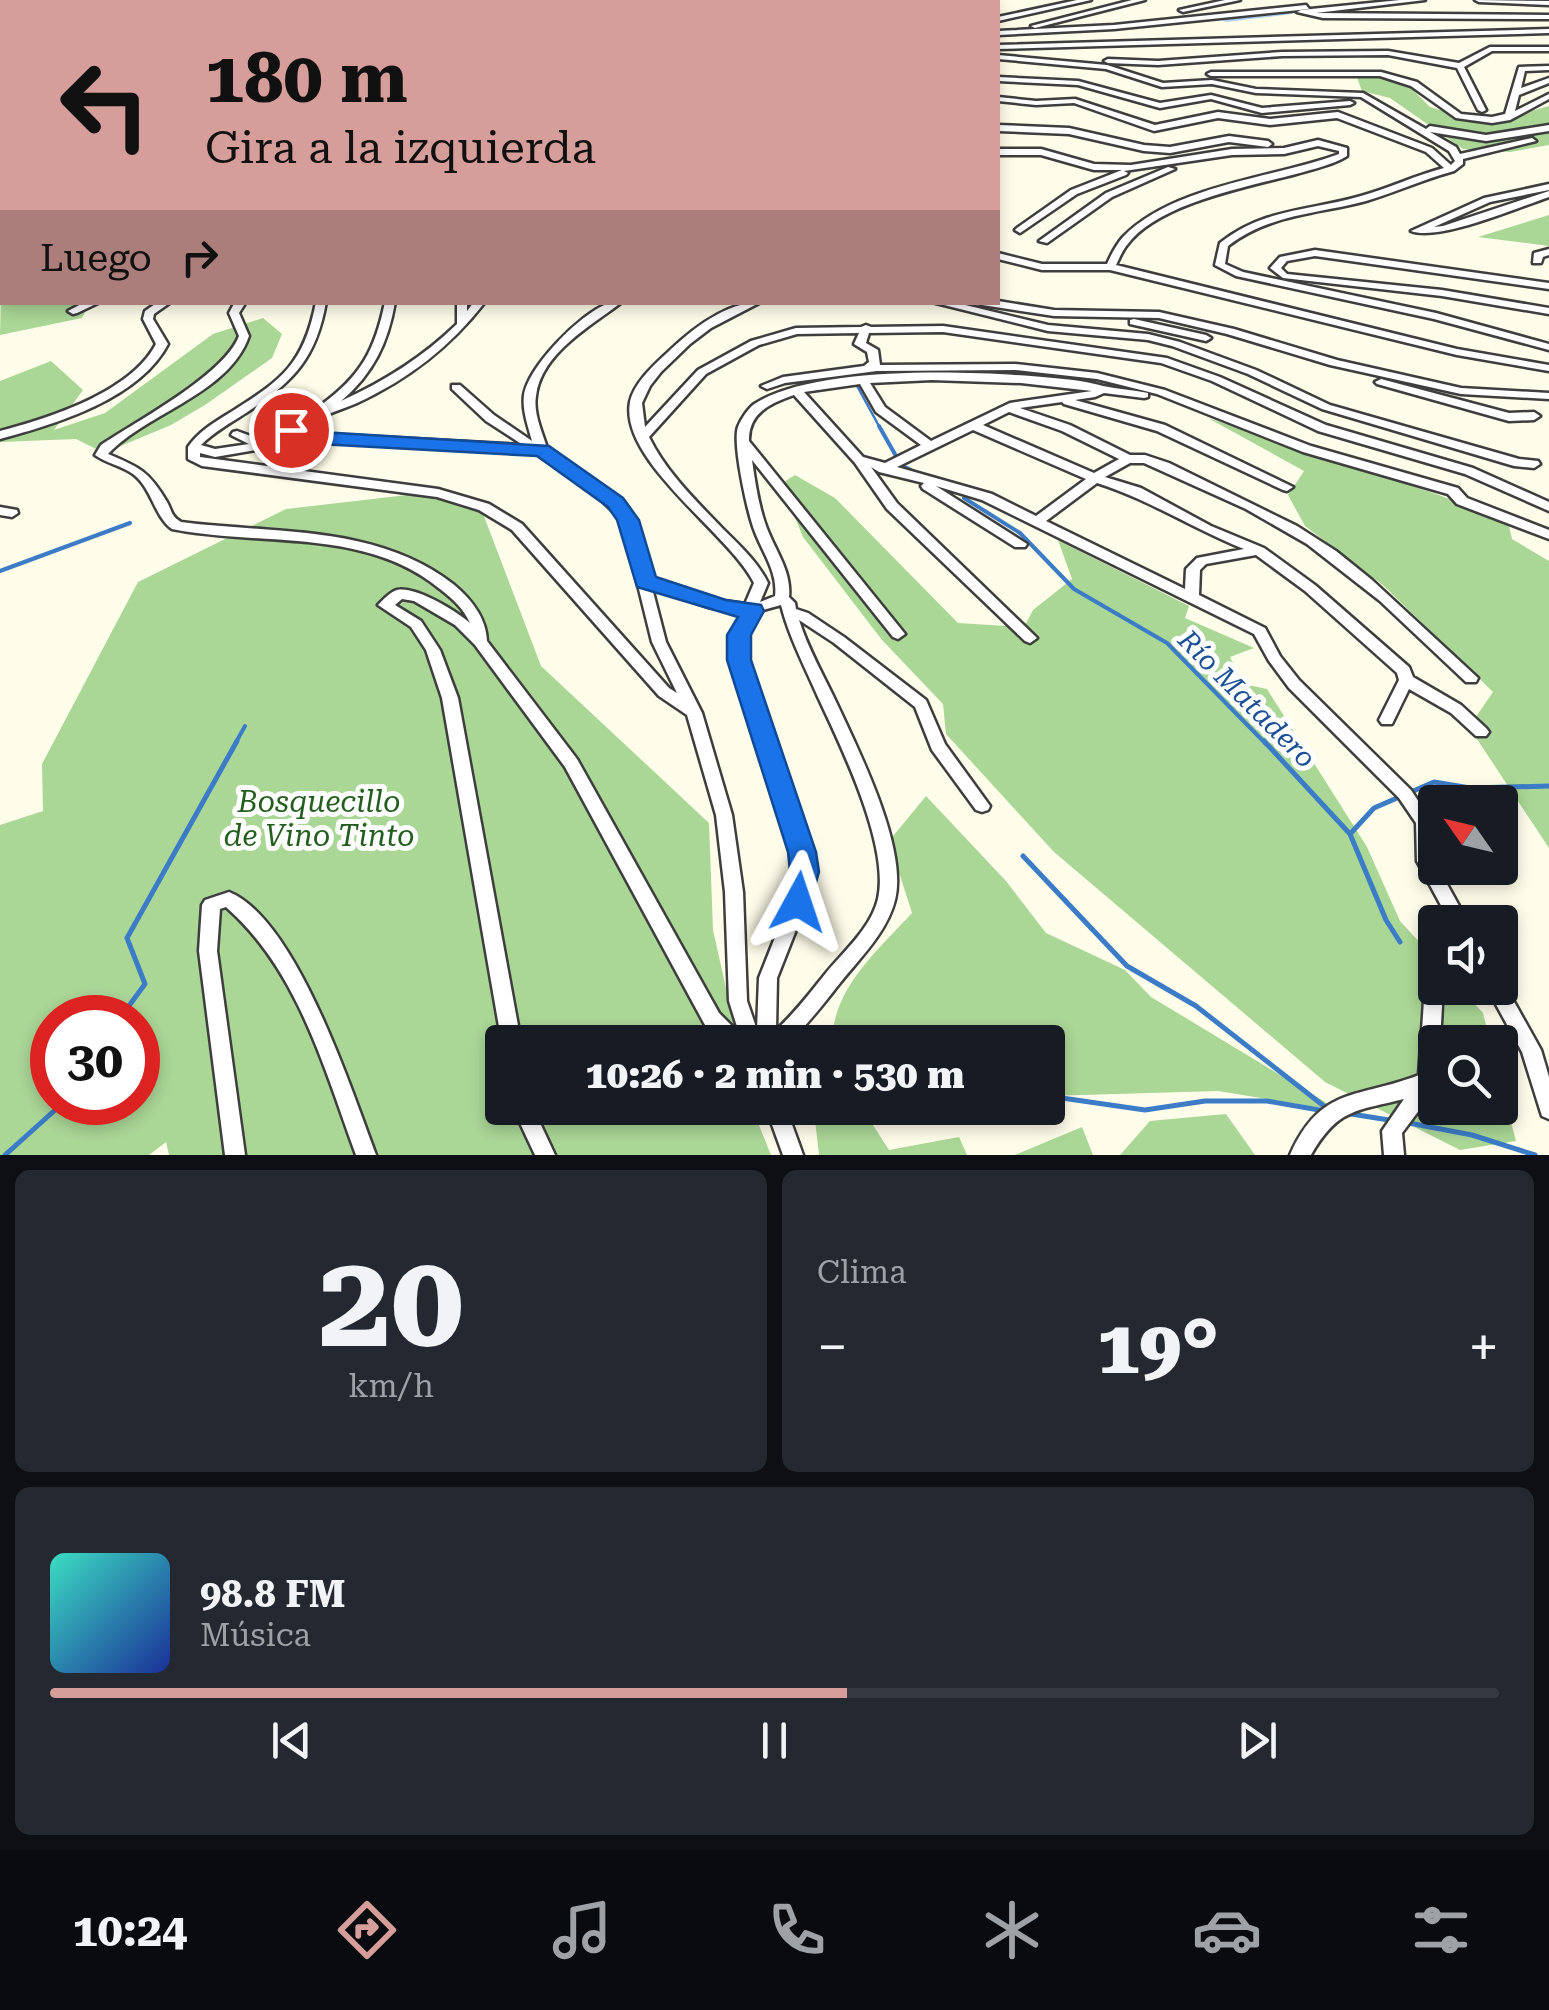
<!DOCTYPE html>
<html lang="es">
<meta charset="utf-8">
<style>
:root{--surface:#171b24;--page:#242831;--text:#f1f3f6;--muted:#9ea1a6;--line:#363941;--accent:#d69e9a}
body{margin:0;font-family:"Roboto Serif",serif;background:var(--page);color:var(--text);height:100vh;display:flex;flex-direction:column;font-size:38px;white-space:nowrap}
*{box-sizing:border-box;margin:0}
p{font-size:32px;color:var(--muted)}
.icon{flex:none;width:55px;height:55px;fill:none;stroke:currentColor;stroke-width:2;stroke-linecap:round;stroke-linejoin:round}
.map{position:relative;height:1155px;overflow:hidden}
.sheet{display:flex;flex-direction:column;gap:15px;padding:15px;background:#0d0f14;flex:1}
.sheet>*{flex:none}
.guide{position:absolute;left:0px;top:0px;width:1000px;height:305px;box-shadow:0 5px 15px #0003;background:#d69e9a;color:#111;overflow:hidden}
.needle{width:65px;rotate:304deg}
.controls{position:absolute;left:1418px;top:785px;display:grid;gap:20px}
.controls a{display:grid;place-items:center;width:100px;height:100px;border-radius:10px;background:var(--surface);box-shadow:0 5px 15px #0003;font-size:50px}
.speed{position:absolute;left:30px;top:995px;display:flex;gap:20px;font-size:50px;font-weight:700;text-align:center}
.speed>*{display:grid;place-content:center;width:130px;height:130px;border-radius:50%;background:var(--surface);box-shadow:0 5px 15px #0003;line-height:1}
.speed .limit{border:15px solid #d22;background:#fff;color:#111}
.pin{position:absolute;display:grid;place-items:center;width:85px;height:85px;color:#fff;margin:-42px;border:5px solid #fff;border-radius:50%;box-shadow:0 2px 10px #0007}
.me{position:absolute;width:110px;margin:-55px;rotate:5deg;stroke-linejoin:round;filter:drop-shadow(0 0 8px #0008)}
.turn{display:flex;align-items:center;gap:35px;height:210px;padding:0 40px;font-size:45px}
.turn .icon{width:130px;height:130px;stroke-width:2.5}
.turn b{display:block;font-size:70px;line-height:85px}
.then{display:flex;align-items:center;height:95px;padding:0 40px;background:#0003;gap:20px;font-size:38px}
.big{font-size:75px;font-weight:800;line-height:1.1}
.sheet .card{flex:1;display:flex;flex-direction:column;justify-content:center;gap:15px;min-width:0;padding:0 35px;border-radius:15px;background:var(--page)}
.sheet .dial{align-items:center;gap:0}
.dial b{font-size:130px;line-height:1}
.song{display:flex;align-items:center;gap:30px}
.cover{width:120px;height:120px;border-radius:15px;background:linear-gradient(135deg,hsl(170 70% 55%),hsl(230 70% 35%))}
.played{height:10px;border-radius:5px;background:linear-gradient(90deg,var(--accent) 55%,var(--line) 55%)}
.keys{display:flex;justify-content:space-around;direction:ltr}
.heat{display:flex;justify-content:space-between;align-items:center;font-size:55px;direction:ltr}
.sheet .tiles{flex:1;display:grid;gap:15px;grid-template-columns:1fr 1fr}
.card:last-child{grid-column:span 2}
.trip{position:absolute;left:485px;top:1025px;width:580px;height:100px;border-radius:10px;background:var(--surface);box-shadow:0 5px 15px #0003;font-weight:800;line-height:100px;text-align:center}
.tabs{display:flex;height:160px;justify-content:space-around;align-items:center;background:#090b0e;color:var(--muted)}
.tabs .icon{width:70px;height:70px}
.tabs .selected{color:var(--accent)}
.tabs b{font-size:45px;color:var(--text)}
.map>svg:first-child{display:block}
.forest{fill:#aad696;fill-rule:evenodd}
.lines{fill:none;stroke-linecap:round;stroke-linejoin:round}
.stream-far2{stroke:#3c7cc6;stroke-width:2.5}
.stream-far1{stroke:#3c7cc6;stroke-width:4}
.stream{stroke:#3c7cc6;stroke-width:5}
.canal{fill:#b1d2f3;fill-rule:evenodd}
.minor-casing{stroke:#3e3e3e;stroke-width:5}
.minor{fill:#fff;fill-rule:evenodd}
.route{fill:#1a73e8;stroke:#114b97;stroke-width:2.5}
.labels{text-anchor:middle;dominant-baseline:central;stroke-width:10;stroke-linejoin:round;paint-order:stroke}
.water-label{font-size:28px;font-style:italic;fill:#1b5096;stroke:#fff}
.near-park-label{font-size:30px;font-style:italic;fill:#245f1f;stroke:#fff}
</style>
<div class="map">
<svg width="1549" height="1155" viewBox="0 0 1549 1155">
<rect width="100%" height="100%" fill="#fefdea"/>
<g class="forest">
<path d="M1356,75l26,2 27,9 21,21 57,17 62,-18v39l-39,7 -47,-3 -73,-51 -28,-7z"/>
<path d="M1549,215v31l-71,-9z"/>
<path d="M2,249v53l88,1 -8,15 -82,17z"/>
<path d="M263,318l19,16 -10,24 -67,47 -34,20 -67,28 -28,-14 -76,3v-61l51,-20 32,29 -29,40 51,-17 108,-79z"/>
<path d="M1208,418l231,77 69,27 4,17 37,22v287l-80,-121 24,-35 -109,-106 -79,-60 -17,-31 16,-24z"/>
<path d="M795,475l40,23 123,125 66,4 9,-17 39,-31 -14,-39 131,66 -4,12 69,30 -24,9 13,27 24,5 100,158 33,74 35,38v29h25l23,25 7,29h-55v66h65v-28l16,61 -56,9 -135,-68 -271,-230 -108,-118 -3,-30 -61,-64 -79,-103 -22,-53z"/>
<path d="M416,494l66,17 59,155 168,157 4,107 25,112h-236v66h250l19,47h-602l-3,-13 -17,13h-149v-330l43,-14 -1,-47 96,-182 148,-73zM52,1018h86v84h-86z"/>
<path d="M926,796l80,85 40,52 79,37 26,27 189,114 -122,-20 -170,5v-54h-200l-15,-6c1,-49 48,-89 79,-123l-23,-72z"/>
<path d="M821,1108h41l27,42 70,-13 8,18h-148l-5,-44z"/>
<path d="M1226,1114l29,41h-135l30,-34z"/>
<path d="M1082,1127l11,28h-78z"/>
</g>
<g class="lines">
<path class="stream-far2" d="M856,384l24,44"/>
<g class="stream-far1">
<path d="M879,426l17,30"/>
<path d="M901,465l18,9"/>
<path d="M964,498l56,35 54,56 93,54 99,101"/>
<path d="M0,571l130,-48"/>
<path d="M235,744l10,-18"/>
</g>
<g class="stream">
<path d="M1264,741l86,93 36,86 14,22"/>
<path d="M1351,833l23,-25 60,-26 36,6 79,-2"/>
<path d="M1023,856l104,110 69,40 133,104"/>
<path d="M120,1018l25,-34 -18,-46 110,-197"/>
<path d="M1048,1096l97,14 60,-9h62l58,10"/>
<path d="M1345,1113l50,8"/>
<path d="M1409,1123l63,12 63,20"/>
<path d="M5,1155l59,-53"/>
</g>
<path class="canal" d="M1289,10h3v4l-66,8 -4,-2z"/>
<g class="minor-casing">
<g id="minor">
<path d="M61,0h9l-4,2h-7z"/>
<path d="M101,0h8l-3,2h-6z"/>
<path d="M152,0h8l-3,2h-6z"/>
<path d="M207,0h8l-3,2h-6z"/>
<path d="M237,0h8l-2,2h-6z"/>
<path d="M292,0h8v2h-7z"/>
<path d="M346,0h9l-3,2h-7z"/>
<path d="M434,0h10l3,2h-9z"/>
<path d="M683,0h24l-8,2h-19z"/>
<path d="M865,0h19l-7,2h-15z"/>
<path d="M973,0h18l-7,2h-14z"/>
<path d="M1077,0h14l-93,21v-4z"/>
<path d="M1132,0h13l-110,28 -4,-2z"/>
<path d="M1225,0h15l-57,12 -4,-2z"/>
<path d="M1400,0h25l-109,13 233,2v4l-226,-1 -26,-6 4,-2z"/>
<path d="M1475,0l74,1v4l-70,-3z"/>
<path d="M1306,5l3,4 -195,20 -116,6v-4l116,-6z"/>
<rect x="0" y="28" width="2" height="5"/>
<path d="M1549,29v4l-551,16v-4z"/>
<path d="M1490,47h59v4h-57l-28,16 22,43 -4,2 -4,-2 -21,-42 -69,-13 -106,1 -124,9 -50,-2 -4,-2 4,-2 50,2 124,-9 106,-1 71,12z"/>
<rect x="0" y="55" width="2" height="5"/>
<path d="M998,55l109,10 56,18 49,-3 44,9 107,4 63,36 4,-3 56,9 63,-10v6l-63,10 -56,-9 26,15 4,7 72,-16 4,3 -73,18v5l-9,7c-30,8 -58,21 -88,30 -48,13 -97,13 -138,45l-3,18 18,8 193,41 113,31v6l-115,-31 -198,-43 -21,-11 5,-22c44,-35 90,-32 141,-47 29,-8 55,-21 83,-28l-18,-16 -89,-34 -67,7 -52,-7 -64,13 -80,-28 -38,2 -38,-4v-4l38,4 39,-2 80,26 63,-13 52,7 68,-7 94,36 19,17 4,-4 -6,-10 -88,-54 -105,-4 -44,-9 -50,3 -56,-18 -108,-10z"/>
<path d="M1549,66v4l-24,1 -4,17 28,-10v5l-30,12 -4,16 34,-17v5l-39,21 -18,3 -36,-5 -45,-32 -31,-10h-169l-4,-2 4,-2h170l36,10 44,32 31,3 13,-3 14,-47z"/>
<rect x="0" y="68" width="2" height="5"/>
<path d="M998,77l80,4 82,22 51,-8 51,13 88,-7 4,2 -4,2 -88,8 -51,-14 -51,9 -82,-23 -80,-4z"/>
<rect x="0" y="93" width="2" height="5"/>
<path d="M2,114v6l-2,1v-6z"/>
<path d="M998,125l71,3 75,17 26,2 59,-11 39,5 4,3 -4,3 -39,-5 -59,11 -26,-2 -75,-17 -71,-3z"/>
<path d="M1318,140l29,8v8c-15,9 -33,13 -51,18 -48,13 -138,29 -169,71 -5,6 -8,14 -11,20l341,84 92,16v6l-92,-16 -347,-85h-68l-44,-11v-6l44,11h65c4,-9 9,-19 16,-27 51,-52 148,-58 216,-83v-3l-21,-5 -34,8 -52,1 -108,16 4,2 -2,2 -49,19 -57,39 -5,-3 2,-2 54,-38 51,-20h-28l-53,-15h-43v-6h43l53,15 37,1 101,-16 52,-1z"/>
<path d="M2,144v6l-2,1v-6z"/>
<path d="M1168,167l7,2 -63,28 -65,46 -8,-2 67,-48z"/>
<path d="M2,179v6l-2,1v-6z"/>
<path d="M1549,184v6l-59,12 -56,25 9,-1 106,-35v6c-30,10 -111,45 -138,34l73,-33z"/>
<path d="M1549,249v6l-6,2 -2,6h-8l1,-10z"/>
<path d="M1315,250l234,33v6l-234,-33 -28,5 -6,7 6,6 155,16 107,18v6l-107,-18 -159,-18 -13,-10 10,-11z"/>
<path d="M998,301l56,9 105,2 75,17 103,31 124,28 88,5v6l-88,-5 -131,-29 -103,-31 -68,-16 -105,-2 -72,-11 -5,-3z"/>
<path d="M85,302h15l-23,11 -4,1 -5,-3z"/>
<path d="M158,302h13l-17,12 -1,5 15,25c-29,55 -112,80 -168,95v-8c50,-13 131,-39 156,-87l-13,-25 2,-8z"/>
<path d="M235,302h11l-7,11 10,23c-20,58 -101,76 -141,118 31,13 41,17 59,48 5,9 4,14 14,20 92,12 195,2 272,62 18,15 33,33 34,57l90,118 142,254 20,20 -10,-32 -4,-109 -9,-77 -29,-100 -28,-19 -147,-166 -33,-20 -42,-13 -235,-31 -14,-7v-12c11,-16 27,-25 43,-35 51,-32 73,-48 85,-110h10c-10,57 -33,80 -80,111 -16,10 -32,19 -45,32l14,4 34,-5 -18,-9 2,-3 4,-1 30,11 2,3 -2,3 -52,9 -15,-4v4l238,32 51,15 33,20 147,164 8,5 -25,-51 -30,-122 -28,-27 -59,-40 -216,-11 -32,-9 -2,-3 10,-10 26,-10 -2,-3 2,-2c40,-29 54,-55 64,-103h10c-7,41 -22,72 -54,99 44,-20 82,-44 116,-77v-22h10v9l7,-9h11c-35,45 -76,77 -128,101 -19,8 -41,14 -57,26l20,5 203,11 -37,-24 -34,-32v-4h8l34,30 38,26c-4,-15 -10,-31 -8,-46 5,-29 56,-81 83,-91 4,-2 10,-2 15,-2 -31,24 -81,51 -86,94 -3,18 7,38 12,55l56,36 29,29 17,63 66,21 29,4 9,-21c-24,-49 -135,-122 -124,-181 4,-19 24,-37 37,-49 25,-24 59,-51 94,-51l-50,26 -21,16 -29,28 -11,14 -8,17 3,24 53,-57 53,-29 45,-13 65,-1 5,-2 5,2 72,-1 224,32 53,19 106,48 147,43 76,34v9l-84,-37 -147,-43 -106,-50 -51,-18 -218,-31 -74,1 -3,10 12,7 2,15 135,-1 82,9 68,17 146,56 147,42 9,10 82,32v9l-92,-35 -9,-10 -145,-42 -146,-58 -60,-15 -82,-9 -138,1 -92,12 -18,6 -6,-3 22,-9 81,-11 5,-4 -2,-10 -13,-8 5,-11 -62,1 -38,11 -53,29 -57,63c17,35 47,64 74,92 17,17 34,32 45,54l-8,19 15,-6c3,-23 -12,-43 -20,-64 -7,-17 -23,-89 -17,-105 3,-8 11,-20 18,-24 66,-41 246,-32 324,-22 8,1 15,3 23,5 15,3 30,4 45,7v4l-4,1 -40,-5 -9,4 -20,3 90,25 128,62 -6,4 -4,-1 -126,-59 -93,-27 -2,-2 -42,6 50,17 60,30h15l24,8 128,63 39,25 36,29 106,98 -2,4h-10l-86,-81 -73,-57 -61,-35 -102,-46h-14l-25,14 36,11 70,38 53,22 51,37 94,82 4,10 48,28 25,23 3,4 -3,4h-10l-25,-23 -42,-24 -17,35h-10l-3,-4 20,-40 -2,-7 -92,-82 -49,-36 -50,9 -6,6 -1,25 66,33 15,28 19,24 112,110 21,32 3,46h3l30,54h-18l-33,-61 -1,-38 -17,-25 -110,-110 -20,-27 -15,-27 -272,-134 -46,-14 91,58 -2,3h-10l-92,-58 -2,-3 3,-3 -45,-11 -8,-5 26,36 140,135 -7,5 -5,-2 -138,-132 -32,-46 -61,-68c-23,8 -46,18 -45,46l156,193 -7,5 -5,-2 -141,-177c3,21 6,43 13,63 8,25 27,47 24,74l6,6 1,6 12,4 36,24 82,63 19,44 45,62 -2,4 -6,2 -6,-2 -44,-60 -17,-43 -81,-64 -35,-23c9,29 25,56 38,84 22,47 71,145 58,196 -8,32 -35,58 -55,83 -16,20 -31,40 -50,58l-67,1 -18,-17 -140,-258 -90,-122 -20,-20 -41,-24 -12,-2 -7,6 26,16 19,29 18,48 63,344h-19v2l-60,-346 -16,-48 -15,-23 -33,-22c5,-5 12,-13 19,-15 19,-4 59,21 73,33 -7,-15 -17,-24 -30,-34 -76,-62 -177,-42 -268,-60 -18,-13 -20,-41 -39,-55 -11,-8 -27,-11 -38,-19l6,-10c36,-24 123,-70 138,-109l-10,-23zM932,380l89,3 71,8 -82,12 -79,38 -46,-34 -15,-24zM860,384l16,28 45,33 -36,18 -22,-6 -59,-65zM1009,412l53,19 57,28 -25,14 -111,-48zM973,430l113,49 -50,37 -44,-22 -95,-27zM1097,483c51,16 97,46 147,66l-47,9 -11,11 -1,20 -139,-68zM652,588l56,19 33,6 -9,22v25l57,172 6,40 -6,30 -30,76 -2,52 -10,-29 -4,-109 -11,-77 -30,-102 -36,-71zM781,605c8,32 24,62 37,92 23,49 72,149 60,202 -7,29 -34,52 -52,74 -16,20 -31,40 -50,57l1,-52 30,-76 6,-30 -8,-40 -59,-172v-25l10,-23z"/>
<path d="M932,302h21l95,23 100,9 32,8 76,28 74,35 189,54 19,2 2,3 -6,4 -20,-2 -192,-57 -74,-35 -76,-28 -24,-6 -100,-9z"/>
<path d="M1134,319l72,16 5,3 -5,3 -76,-17v-4z"/>
<path d="M1381,379l128,34 25,-1 6,4 -6,4 -25,1 -132,-37 -2,-2z"/>
<path d="M0,507l17,3 1,3 -6,4 -12,-2z"/>
<path d="M229,892c67,27 122,197 147,263h-20c-32,-87 -58,-185 -130,-248l-6,2 -3,42 28,204h-20l-26,-204 3,-46 3,-5z"/>
<path d="M1435,963v25h8l-3,54h-5v47l-33,44 2,22h-20l-2,-24 22,-32c-47,12 -66,9 -93,56h-21c31,-70 68,-56 129,-80l7,-104 3,-5z"/>
<path d="M1500,982h3l38,68 8,27v42l-7,-3 -20,-64 -35,-64h13z"/>
<path d="M513,1108h20l22,47h-20z"/>
<path d="M766,1108h20l17,47h-20z"/>
</g>
</g>
<use href="#minor" class="minor"/>
</g>
<path class="route" d="M291,424l30,8 228,14 74,52 16,22 17,57 70,23 35,5 3,6 -13,24v25l65,192 3,20 -11,38 -10,3 -11,-3 -4,-8 7,-30 -2,-20 -61,-192v-25l11,-18 -101,-30 -20,-67 -9,-13 -71,-51 -218,-12 -35,-10v-9z"/>
<g class="labels">
<g class="water-label">
<text transform="translate(1247 699) rotate(45)">Río Matadero</text>
</g>
<g class="near-park-label">
<text x="319" y="801">Bosquecillo<tspan x="319" dy="34">de Vino Tinto</tspan></text>
</g>
</g>
</svg>
<div class="controls">
<a><svg class="needle" viewBox="-14 -14 28 28"><path d="M0-13l5 13h-10z" fill="#e53935"/><path d="M0 13l5-13h-10z" fill="#9ea1a6"/></svg></a>
<a><svg class="icon" aria-label="sound" viewBox="0 0 24 24"><path d="M4 9h4l5-4v14l-5-4H4zM17 9q2 3 0 6"/></svg></a>
<a><svg class="icon" aria-label="search" viewBox="0 0 24 24"><circle cx="10" cy="10" r="6"/><path d="M15 15l6 6"/></svg></a>
</div>
<div class="speed"><div class="limit">30</div></div>
<div class="pin" style="left:291px;top:430px;background:#d93025"><svg class="icon" aria-label="arrive" viewBox="0 0 24 24"><path d="M6 21V4h12l-3 4 3 4H6"/></svg></div>
<svg class="me" style="left:798px;top:902px" viewBox="-20 -20 40 40"><path d="M0-17L14 15 0 8-14 15z" fill="#1a73e8" stroke="#fff" stroke-width="4"/></svg>
<div class="trip">10:26 · 2 min · 530 m</div>
<div class="guide">
<div class="turn"><svg class="icon" aria-label="left" viewBox="0 0 24 24"><path d="M17 20v-9H6M10 6l-5 5 5 5"/></svg><div><b>180 m</b>Gira a la izquierda</div></div>
<div class="then">Luego<svg class="icon" aria-label="right" viewBox="0 0 24 24"><path d="M7 20v-9h11M14 6l5 5-5 5"/></svg></div>
</div>
</div>
<section class="sheet">
<div class="tiles">
<div class="card dial"><b>20</b><p>km/h</p></div>
<div class="card"><p>Clima</p>
<div class="heat"><a>−</a><b class="big">19°</b><a>+</a></div>
</div>
<div class="card">
<div class="song"><i class="cover"></i><div><b>98.8 FM</b><p>Música</p></div></div>
<div class="played"></div>
<div class="keys"><svg class="icon" aria-label="previous" viewBox="0 0 24 24"><path d="M18 5L8 12l10 7zM5 5v14"/></svg><svg class="icon" aria-label="pause" viewBox="0 0 24 24"><path d="M8 5v14M16 5v14"/></svg><svg class="icon" aria-label="next" viewBox="0 0 24 24"><path d="M6 5l10 7-10 7zM19 5v14"/></svg></div>
</div>
</div>
</section>
<nav class="tabs">
<b>10:24</b>
<svg class="icon selected" aria-label="directions" viewBox="0 0 24 24"><path d="M12 3l9 9-9 9-9-9zM9 14v-3h6M13 9l2 2-2 2"/></svg>
<svg class="icon" aria-label="music" viewBox="0 0 24 24"><path d="M9 18V5l10-2v13"/><circle cx="6" cy="18" r="3"/><circle cx="16" cy="16" r="3"/></svg>
<svg class="icon" aria-label="phone" viewBox="0 0 24 24"><path d="M5 4h4l2 5-3 2q2 4 5 5l2-3 5 2v4C11 20 4 13 5 4z"/></svg>
<svg class="icon" aria-label="climate" viewBox="0 0 24 24"><path d="M12 3v18M4 7l16 10M4 17L20 7"/></svg>
<svg class="icon" aria-label="car" viewBox="0 0 24 24"><path d="M5 17H2v-5l4-1 3-4h7l3 4 3 1v5h-3M9 17h6M6 11h13"/><circle cx="7" cy="17" r="2"/><circle cx="17" cy="17" r="2"/></svg>
<svg class="icon" aria-label="filters" viewBox="0 0 24 24"><path d="M4 7h16M4 17h16"/><circle cx="9" cy="7" r="2"/><circle cx="15" cy="17" r="2"/></svg>
</nav>
